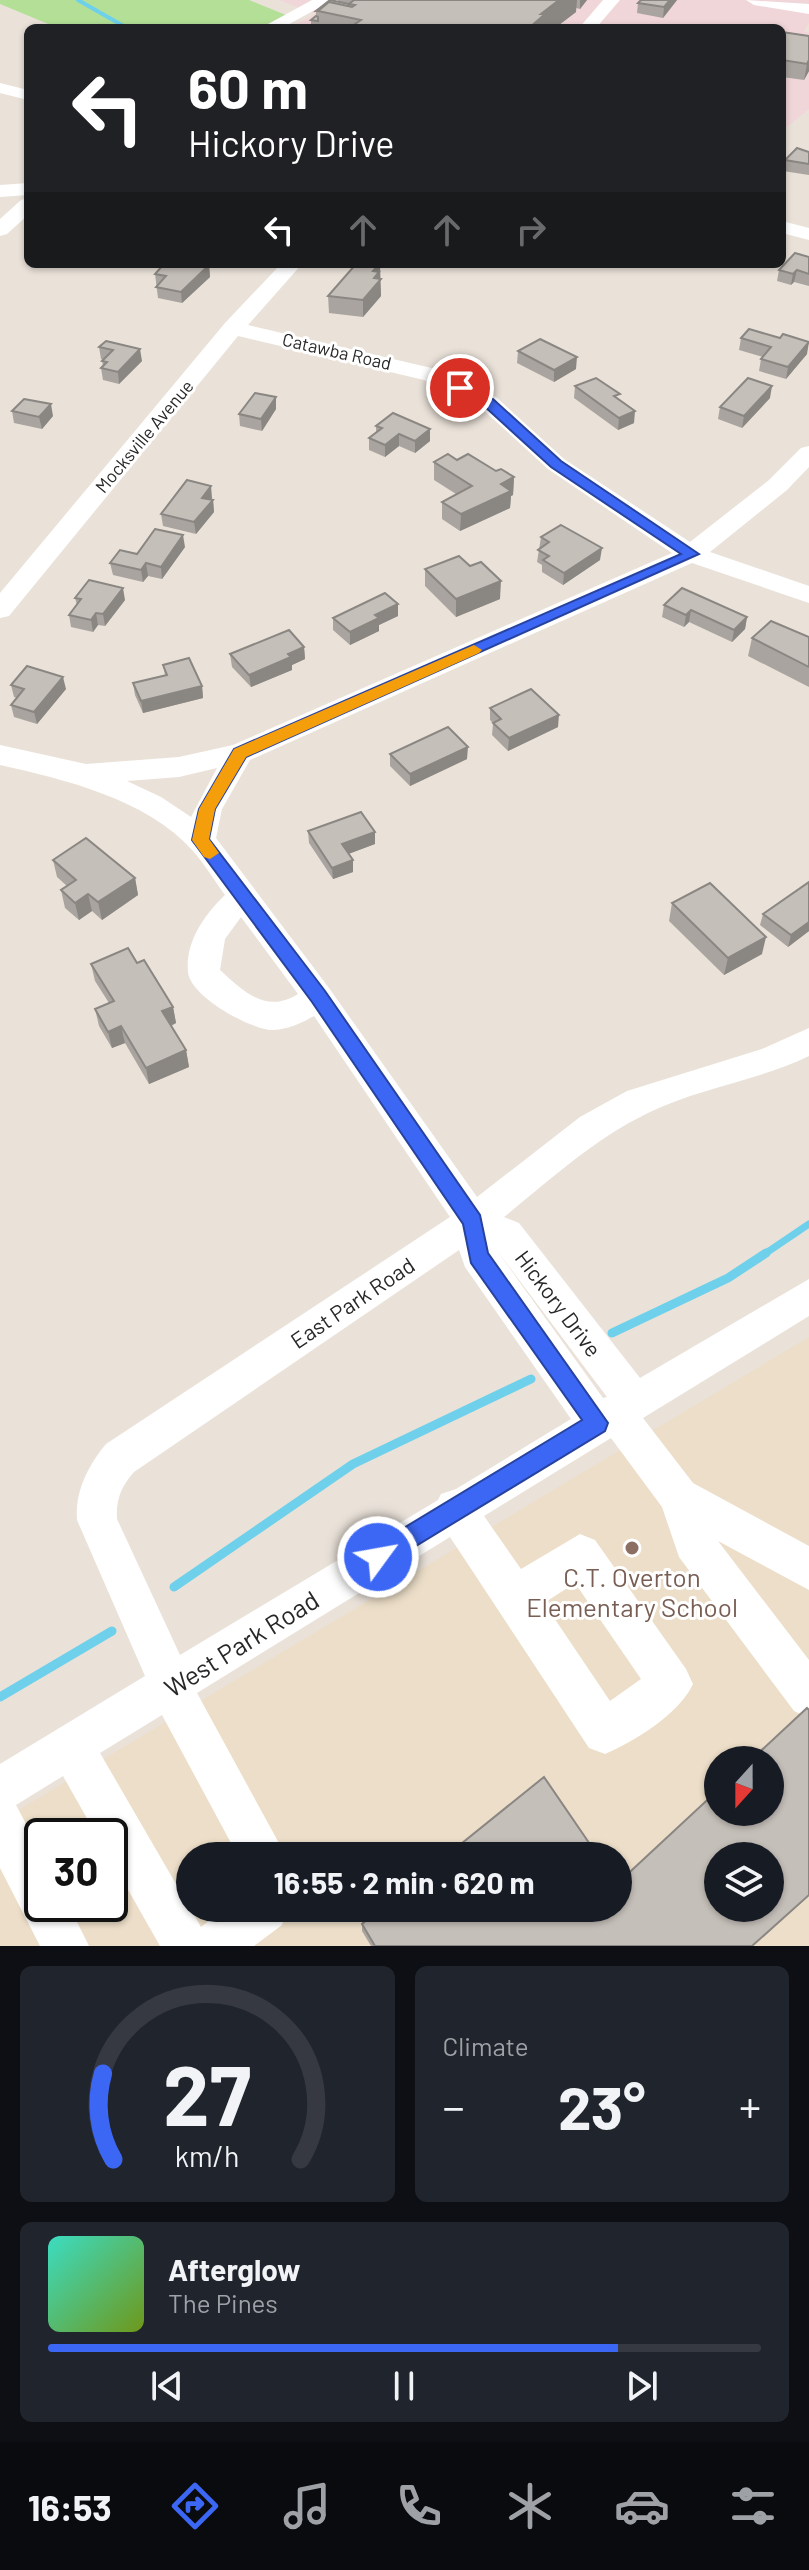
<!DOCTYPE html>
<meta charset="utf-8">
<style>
:root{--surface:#171b24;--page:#20242c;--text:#f1f3f6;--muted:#9ea1a6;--line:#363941;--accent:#3c67f5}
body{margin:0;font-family:Barlow,sans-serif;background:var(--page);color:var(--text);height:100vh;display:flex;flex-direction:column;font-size:30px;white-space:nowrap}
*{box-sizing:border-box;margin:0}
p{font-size:26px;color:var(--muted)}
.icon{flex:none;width:44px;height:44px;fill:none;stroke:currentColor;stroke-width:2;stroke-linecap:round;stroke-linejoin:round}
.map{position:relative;height:1946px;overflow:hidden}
.panel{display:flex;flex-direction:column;gap:20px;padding:20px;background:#0d0f14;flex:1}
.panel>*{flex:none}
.hud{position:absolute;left:24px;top:24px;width:762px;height:244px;border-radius:12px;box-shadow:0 2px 6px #0004;background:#202124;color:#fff;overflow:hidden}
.needle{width:52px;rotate:201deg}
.tools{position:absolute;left:704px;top:1746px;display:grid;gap:16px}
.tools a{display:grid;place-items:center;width:80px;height:80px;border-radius:50%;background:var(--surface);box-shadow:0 2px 6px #0004;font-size:40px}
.speed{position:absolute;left:24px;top:1818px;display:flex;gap:16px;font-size:40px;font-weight:700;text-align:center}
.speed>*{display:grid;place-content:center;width:104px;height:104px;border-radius:50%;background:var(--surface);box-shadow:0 2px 6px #0004;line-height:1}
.speed .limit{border:4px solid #111;border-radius:12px;background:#fff;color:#111}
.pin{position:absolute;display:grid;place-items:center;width:68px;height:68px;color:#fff;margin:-34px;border:4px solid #fff;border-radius:50%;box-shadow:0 2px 8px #0007}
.me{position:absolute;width:88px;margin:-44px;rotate:58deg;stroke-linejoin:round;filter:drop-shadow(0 0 6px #0008)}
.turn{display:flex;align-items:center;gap:28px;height:168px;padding:0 32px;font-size:36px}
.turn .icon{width:104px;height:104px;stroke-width:2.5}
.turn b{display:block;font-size:56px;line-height:68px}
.lanes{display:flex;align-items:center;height:76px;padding:0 32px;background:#0003;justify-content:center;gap:40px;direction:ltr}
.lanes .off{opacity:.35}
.big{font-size:60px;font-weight:700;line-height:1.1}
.panel .widget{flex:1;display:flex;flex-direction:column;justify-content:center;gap:12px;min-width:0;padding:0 28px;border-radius:12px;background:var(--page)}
.panel .dial{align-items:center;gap:0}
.dial svg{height:208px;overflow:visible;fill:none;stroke:var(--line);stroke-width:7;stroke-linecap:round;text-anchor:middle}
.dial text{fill:var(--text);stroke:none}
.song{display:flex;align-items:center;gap:24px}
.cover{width:96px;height:96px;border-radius:12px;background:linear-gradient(135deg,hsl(170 70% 55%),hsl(80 70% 35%))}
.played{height:8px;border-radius:4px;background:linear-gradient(90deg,var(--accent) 80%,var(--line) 80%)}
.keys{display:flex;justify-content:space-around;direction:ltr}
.heat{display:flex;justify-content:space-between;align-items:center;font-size:44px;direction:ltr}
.panel .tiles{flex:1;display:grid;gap:20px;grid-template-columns:1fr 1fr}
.widget:last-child{grid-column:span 2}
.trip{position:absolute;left:176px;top:1842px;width:456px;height:80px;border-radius:40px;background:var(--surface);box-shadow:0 2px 6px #0004;font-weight:700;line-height:80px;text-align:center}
.menu{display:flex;height:128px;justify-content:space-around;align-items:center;background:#090b0e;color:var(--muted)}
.menu .icon{width:56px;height:56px}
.menu .active{color:var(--accent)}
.menu b{font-size:36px;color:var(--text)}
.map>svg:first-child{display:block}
.education{fill:#ecdec8;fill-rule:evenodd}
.medical{fill:#f1d6d9}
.green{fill:#b3e096}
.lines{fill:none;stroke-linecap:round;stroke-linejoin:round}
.stream-far2{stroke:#6ed0eb;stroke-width:4}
.stream-far1{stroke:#6ed0eb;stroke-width:7}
.stream{stroke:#6ed0eb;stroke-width:9}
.minor{fill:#fff;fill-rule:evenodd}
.wall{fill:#a9a49f}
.shaded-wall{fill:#8a8682}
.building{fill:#c5bfb9;stroke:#8a8682;stroke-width:2;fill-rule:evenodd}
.route{fill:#3c67f5;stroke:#27439f;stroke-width:2}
.slow{fill:#f59e0b}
.education-dot{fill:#8d6e63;stroke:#fff;stroke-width:3}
.labels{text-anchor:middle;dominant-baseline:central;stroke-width:6;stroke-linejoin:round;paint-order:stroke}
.far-street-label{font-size:18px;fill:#282828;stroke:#fff}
.street-label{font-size:22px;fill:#282828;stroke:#fff}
.near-education-label{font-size:26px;fill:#785e54;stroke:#fff}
.near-street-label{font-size:26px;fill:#282828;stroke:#fff}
</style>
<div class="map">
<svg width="809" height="1946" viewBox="0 0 809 1946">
<rect width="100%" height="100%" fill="#eae2d9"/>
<path class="education" d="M809,1337v609h-809v-125zM718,1760h52v52h-52zM42,1836h68v68h-68zM190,1856h428v52h-428zM718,1856h52v52h-52z"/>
<path class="medical" d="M279,0h530v23l-5,8 5,2v76l-27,22v-103h-493l26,-14z"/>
<path class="green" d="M0,0h249l37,15 -26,13h-202l-58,-24z"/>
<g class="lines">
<path class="stream-far2" d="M78,0l49,28"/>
<path class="stream-far1" d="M763,1255l46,-31"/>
<g class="stream">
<path d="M612,1333l116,-55 38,-25"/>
<path d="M174,1587l179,-123 178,-85"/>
<path d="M0,1697l112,-66"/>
</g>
<g class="minor">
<path d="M312,0h21l-51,28h-21z"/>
<path d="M603,0h17l-24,28h-17z"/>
<path d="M746,0l63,4v10l-55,-9z"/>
<path d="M0,83l28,7v10l-28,-7z"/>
<path d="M28,183v12l-28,2v-12z"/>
<path d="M28,198v17l-21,19 -7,2v-17l21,-19z"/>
<path d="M782,221l27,7v12l-27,-7z"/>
<path d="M281,264h21l-54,61 192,45 56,27 68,62 126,83 79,-62 32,-32 8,-2v21l-22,23 -77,62 99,34v17l-117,-40 -442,197 -28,49 -6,29 113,150 148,209 103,-80 47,-26 135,-42 47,-21v28c-51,25 -111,32 -161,57 -54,26 -98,67 -144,104l15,6 121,155 169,-99v37l-166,102 50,65 116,63v44l-91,-49 91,119v58l-15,-7 -115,-154 -17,-50 -51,-69 -127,78 37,53 59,-35 15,6 91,129 7,15c-13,29 -59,58 -88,70l-16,-6 -139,-211 -253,156 89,163h-48l-76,-141 -62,38 101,174 25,-19h62l-6,17 -28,21h-94l-50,-88v-22h-13l-34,-60 -47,29 26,49v50h26l21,42h-49l-40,-78v-104l145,-88 -68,-156c-2,-29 11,-54 29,-76l344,-227 -136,-201c-12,7 -28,14 -42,14 -23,-1 -82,-34 -84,-58 -3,-30 17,-58 37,-77 -11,-15 -21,-32 -33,-45 -45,-51 -129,-71 -192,-85v-20l86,19 93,-7 54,-12 439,-192 -124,-84 -68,-62 -56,-27 -186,-44 -229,280 -9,2v-25l225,-270zM217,768l-26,49 -30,-20 -34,-16 52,-4zM241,917l57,77c-32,20 -54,-2 -78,-24l5,-31zM495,1248l112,149 -4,1zM459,1250l6,17 106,152 -115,70 -15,5 -3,6 -258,155 -63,-136c-1,-20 4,-32 17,-47zM575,1583l66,96 -31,22 -66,-98z"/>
</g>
</g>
<g class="wall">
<path d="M338,0h249l-7,9 -4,-1v4l-21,16h-237v-1l-7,-2v-5l5,-4v-5l22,-10z"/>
<path d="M677,0l-14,18 -26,-5 1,-10z"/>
<path d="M782,32l27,4v35l-5,9 -22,-3z"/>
<path d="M809,152v23l-26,-4 2,-11z"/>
<path d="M809,257v29l-15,-4 -3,3 -14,-4 2,-11z"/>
<path d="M209,265l1,12 -28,26 -24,-5 -3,-24 19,-8z"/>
<path d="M380,279l1,17 -18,21 -34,-4 -1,-17z"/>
<path d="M741,338h39l27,16 -21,25 -27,-8 2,-12 2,-2 -24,-7z"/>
<path d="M106,341l36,20 -23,23 -16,-4 -2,-12 2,-2 -1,-5 2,-1 -3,-1 -2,-12z"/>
<path d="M518,351l58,18 -22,13 -37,-19z"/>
<path d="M575,386l44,14 15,23 -16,7 -44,-32z"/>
<path d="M770,398l-28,30 -24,-9 2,-12z"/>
<path d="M276,409l-14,22 -22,-5 -1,-12z"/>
<path d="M12,411l41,5 -11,13 -28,-6z"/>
<path d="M376,426l54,15 -15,12 -16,-7 -14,11 -16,-7v-12l7,-5z"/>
<path d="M457,460l57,17 -1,18 -2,1 -1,12 -50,23 -18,-12v-17l14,-8 -22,-14v-18z"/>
<path d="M212,498l-1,2h2l1,12 -18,22 -33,-8 -2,-12z"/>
<path d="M541,537l59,23 -37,25 -21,-13v-7l-5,-3z"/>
<path d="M185,547l-23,32 -14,-3 -5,6 -30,-7 -3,-12 27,-9z"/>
<path d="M425,569l75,30 -44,18 -31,-31z"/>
<path d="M75,598l50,2 -20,26 -7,-1 -5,7 -22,-5 -2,-12 8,-10z"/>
<path d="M398,604v12l-19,9v6l-29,14 -17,-15v-12z"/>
<path d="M664,605l83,12 -2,12 -13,13 -43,-20 -5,5 -22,-10z"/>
<path d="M809,637v50l-61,-31 4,-18z"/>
<path d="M304,647l1,12 -13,6v5l-41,17 -19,-20 -2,-13z"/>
<path d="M163,665l39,21 1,12 -60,15 -8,-18 -2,-12 32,-8z"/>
<path d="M11,685l55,4 -29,35 -23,-7 -3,-12 6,-7 -3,-1z"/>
<path d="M490,708l68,19 -50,24 -16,-16 1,-12 -3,-3z"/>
<path d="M390,754l77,5 -57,27 -20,-20z"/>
<path d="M308,831l67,1v12l-27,10 5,6v12l-20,7 -24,-36z"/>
<path d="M53,860l82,18 3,17 -36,25 -10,-9 -13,9 -14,-12 -4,-18 6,-4 -10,-9z"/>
<path d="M809,882v49l-21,16 -28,-22 3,-11z"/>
<path d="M672,903l90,51 -38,21 -55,-54z"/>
<path d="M137,963l36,44 3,16 -5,3 15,24 3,17 -40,17 -24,-41 -13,5 -13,-22 -4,-17 14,-6 -14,-22 -4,-17z"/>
<path d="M362,1924l391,22h-382l-9,-15z"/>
</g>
<g class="shaded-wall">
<path d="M559,0h18l-1,12 -21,16h-26l12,-14z"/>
<path d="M580,0h7l-7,9z"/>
<path d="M670,0h7l-14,18 1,-11z"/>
<path d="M809,60v11l-5,9 3,-16z"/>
<path d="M380,264l1,32 -18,21v-17l10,-29z"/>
<path d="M209,265l1,12 -28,26 -1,-11z"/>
<path d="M797,270l-3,12 -3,3 2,-11z"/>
<path d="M809,342l-2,12 -21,25 2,-12z"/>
<path d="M140,349l2,12 -23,23 -1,-12z"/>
<path d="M577,357l-1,12 -22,13v-12z"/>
<path d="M772,386l-2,12 -28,30 2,-12z"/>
<path d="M276,397v12l-14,22 -1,-12z"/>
<path d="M51,404l2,12 -11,13 -3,-12z"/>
<path d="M635,411l-1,12 -16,7 1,-12z"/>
<path d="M430,429v12l-15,12v-12z"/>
<path d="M399,434v12l-14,11v-12z"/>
<path d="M514,477l-1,18 -2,1 -1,12 -50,23 1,-17 40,-30z"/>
<path d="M211,486l1,12 -9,12 -1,-12z"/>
<path d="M213,500l1,12 -18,22 -2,-12z"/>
<path d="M183,535l2,12 -23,32 -1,-12z"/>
<path d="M602,548l-2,12 -37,25 1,-12z"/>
<path d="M146,563l2,13 -5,6 -2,-12z"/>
<path d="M501,581l-1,18 -44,18v-18z"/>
<path d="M123,588l2,12 -20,26 -2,-12z"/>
<path d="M398,604v12l-19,9v6l-29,14v-13l25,-17z"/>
<path d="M691,610l-2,12 -5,5 2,-12z"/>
<path d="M96,613l2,12 -5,7 -2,-12z"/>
<path d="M747,617l-2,12 -13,13 2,-12z"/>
<path d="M304,647l1,12 -13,6v5l-41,17 -2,-12 39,-21z"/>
<path d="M63,677l3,12 -29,35 -3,-12z"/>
<path d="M202,686l1,12 -60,15 -2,-12z"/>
<path d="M559,715l-1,12 -50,24 1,-13z"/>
<path d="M468,747l-1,12 -57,27v-12z"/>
<path d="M375,832v12l-32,12 -1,-12z"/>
<path d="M353,860v12l-20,7 -1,-11z"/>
<path d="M135,878l3,17 -36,25 -4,-18z"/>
<path d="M88,894l4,17 -13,9 -4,-17z"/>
<path d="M809,922v9l-21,16 3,-12z"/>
<path d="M766,937l-4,17 -38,21 4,-17z"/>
<path d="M173,1007l3,16 -10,5 -4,-17z"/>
<path d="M121,1026l4,17 -13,5 -4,-16z"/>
<path d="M186,1050l3,17 -40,17 -3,-16z"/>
</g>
<g class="building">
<path d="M330,0l19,4v3l-20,-5 -11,9h-2z"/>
<path d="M354,0h205l-18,14h4l-16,14h-167l-10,-2 9,-6 -43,-9 11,-9 23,5 3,-2 -6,-1z"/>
<path d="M641,0h29l-6,7 -26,-4z"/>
<path d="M316,16l2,1v4l-7,-1z"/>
<path d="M782,32l27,4v24l-2,4 -25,-4z"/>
<path d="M797,148l12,4v12l-24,-4z"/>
<path d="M795,253l14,4v17l-12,-4 -4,4 -14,-4z"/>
<path d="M164,264l10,2 1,-2 34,1 -28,27 -25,-5 10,-11 -11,-2z"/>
<path d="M356,264h23l-6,7 6,1 -5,6 7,1 -18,21 -35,-4z"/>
<path d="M749,329l31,9 3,-4 26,8 -21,25 -27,-8 10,-12 -30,-9z"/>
<path d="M540,339l37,18 -23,13 -36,-19z"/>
<path d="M106,341l34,8 -22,23 -17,-4 6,-6 -5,-1 11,-11 -14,-3z"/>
<path d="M596,378l24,16 -6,2 21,15 -16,7 -44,-32z"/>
<path d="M748,378l24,8 -28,30 -24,-9z"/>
<path d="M255,393l21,4 -15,22 -22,-5z"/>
<path d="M24,399l27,5 -12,13 -27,-6z"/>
<path d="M393,413l37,16 -15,12 -16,-7 -14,11 -16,-7 13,-10 -6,-2z"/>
<path d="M448,454l9,6 11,-6 28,17 5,-2 13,8 -13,7 10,7 -50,23 -19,-12 30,-16 -38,-24z"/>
<path d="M187,480l24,6 -9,12 11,2 -19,22 -33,-8z"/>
<path d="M561,525l41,23 -38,25 -21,-13 6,-4 -11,-6 11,-8 -8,-5z"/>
<path d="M155,529l28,6 -22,32 -15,-4 -5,7 -31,-7 10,-13 17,4z"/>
<path d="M459,556l11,10 11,-4 20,19 -45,18 -31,-30z"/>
<path d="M89,580l34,8 -20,26 -7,-1 -5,7 -22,-5 12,-16 -6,-1z"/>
<path d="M682,588l65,29 -13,13 -43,-20 -5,5 -22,-10z"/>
<path d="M385,593l13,11 -23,11 4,3 -29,14 -17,-14z"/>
<path d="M771,621l38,16v30l-57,-29z"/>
<path d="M289,630l15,17 -16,7 3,3 -42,18 -19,-21z"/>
<path d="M189,658l13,28 -61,15 -8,-18 34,-8 -4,-10z"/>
<path d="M27,666l36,11 -29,35 -23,-7 13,-16 -13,-4z"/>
<path d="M531,689l28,26 -50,23 -16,-15 8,-4 -11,-11z"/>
<path d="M448,727l20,20 -58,27 -20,-20z"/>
<path d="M361,812l14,20 -33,12 11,16 -21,8 -24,-37z"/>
<path d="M86,838l49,40 -37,24 -10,-8 -13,9 -14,-13 15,-10 -23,-20z"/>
<path d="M809,882v40l-18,13 -28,-21z"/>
<path d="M710,883l56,54 -38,21 -56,-55z"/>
<path d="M128,948l9,15 7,-3 29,47 -11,4 24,39 -40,18 -25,-42 -13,6 -13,-23 19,-8 -23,-37z"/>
<path d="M807,1708l2,2v185l-57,51h-377l-13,-22 19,-16h237v-25l100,-93v22h52v-52h-19zM718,1856h52v52h-52z"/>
<path d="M544,1777l54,79h-152z"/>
</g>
<path class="route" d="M460,385l33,14 68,62 138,93 -453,203 -31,52 -6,30 116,152 155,224 8,38 120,170 -3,8 -227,138 -9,-4 -3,-8 3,-8 213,-129 -111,-157 -8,-39 -151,-222 -120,-162 7,-31 35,-60 447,-195 -130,-87 -68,-62 -28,-14v-5z"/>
<path class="slow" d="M474,645l8,5 -3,3 -233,104 -31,52 -6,30 10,14 -9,6 -6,-2 -12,-17 7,-31 35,-60z"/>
<circle class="education-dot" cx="632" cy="1548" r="8"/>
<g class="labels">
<g class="far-street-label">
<text transform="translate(337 351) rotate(13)">Catawba Road</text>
<text transform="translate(144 436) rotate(-50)">Mocksville Avenue</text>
</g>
<g class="street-label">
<text transform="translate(352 1302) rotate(-34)">East Park Road</text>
<text transform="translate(559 1303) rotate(53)">Hickory Drive</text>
</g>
<g class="near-education-label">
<text x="632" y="1576">C.T. Overton<tspan x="632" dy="30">Elementary School</tspan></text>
</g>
<g class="near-street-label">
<text transform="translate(241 1643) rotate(-32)">West Park Road</text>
</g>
</g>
</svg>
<div class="tools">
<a><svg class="needle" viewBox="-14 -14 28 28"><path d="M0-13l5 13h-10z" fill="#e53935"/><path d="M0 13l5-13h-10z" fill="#9ea1a6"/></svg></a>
<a><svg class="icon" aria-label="layers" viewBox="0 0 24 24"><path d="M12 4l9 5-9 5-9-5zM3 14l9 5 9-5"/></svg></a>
</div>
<div class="speed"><div class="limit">30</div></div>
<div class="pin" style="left:460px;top:388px;background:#d93025"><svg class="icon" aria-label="arrive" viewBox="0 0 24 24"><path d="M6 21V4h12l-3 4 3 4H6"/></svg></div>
<svg class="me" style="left:378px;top:1557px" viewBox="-20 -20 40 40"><circle r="17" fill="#3c67f5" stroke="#fff" stroke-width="3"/><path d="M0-11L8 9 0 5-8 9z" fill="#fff"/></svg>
<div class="trip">16:55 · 2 min · 620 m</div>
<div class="hud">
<div class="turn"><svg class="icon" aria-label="left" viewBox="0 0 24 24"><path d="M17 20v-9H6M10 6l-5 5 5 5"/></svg><div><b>60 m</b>Hickory Drive</div></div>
<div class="lanes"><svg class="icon" aria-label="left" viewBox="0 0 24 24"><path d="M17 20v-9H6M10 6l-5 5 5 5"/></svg><svg class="icon off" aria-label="ahead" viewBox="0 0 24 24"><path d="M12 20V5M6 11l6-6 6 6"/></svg><svg class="icon off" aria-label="ahead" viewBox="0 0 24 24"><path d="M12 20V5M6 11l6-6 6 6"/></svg><svg class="icon off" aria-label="right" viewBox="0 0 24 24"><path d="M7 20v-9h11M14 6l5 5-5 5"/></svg></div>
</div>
</div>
<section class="panel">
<div class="tiles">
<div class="widget dial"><svg viewBox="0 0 100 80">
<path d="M14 69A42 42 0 1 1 86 69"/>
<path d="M14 69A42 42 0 0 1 10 36" stroke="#3c67f5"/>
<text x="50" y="56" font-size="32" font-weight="700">27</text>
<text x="50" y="72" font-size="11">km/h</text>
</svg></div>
<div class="widget"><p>Climate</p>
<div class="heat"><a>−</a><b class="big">23°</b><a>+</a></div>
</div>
<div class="widget">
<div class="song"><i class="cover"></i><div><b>Afterglow</b><p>The Pines</p></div></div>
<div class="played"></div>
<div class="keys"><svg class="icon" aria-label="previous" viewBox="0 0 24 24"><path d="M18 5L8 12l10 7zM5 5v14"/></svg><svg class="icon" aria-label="pause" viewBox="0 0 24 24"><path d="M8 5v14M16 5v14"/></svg><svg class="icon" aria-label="next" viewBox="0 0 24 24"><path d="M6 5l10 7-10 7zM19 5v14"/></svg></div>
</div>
</div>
</section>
<nav class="menu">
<b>16:53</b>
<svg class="icon active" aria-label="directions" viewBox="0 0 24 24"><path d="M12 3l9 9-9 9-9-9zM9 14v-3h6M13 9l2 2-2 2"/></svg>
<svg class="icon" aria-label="music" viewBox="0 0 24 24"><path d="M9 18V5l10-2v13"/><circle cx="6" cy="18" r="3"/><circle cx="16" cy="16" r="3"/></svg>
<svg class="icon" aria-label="phone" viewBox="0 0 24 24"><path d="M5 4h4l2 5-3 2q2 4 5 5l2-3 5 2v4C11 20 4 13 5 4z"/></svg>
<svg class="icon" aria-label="climate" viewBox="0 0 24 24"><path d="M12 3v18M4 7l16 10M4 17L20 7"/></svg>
<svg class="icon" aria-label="car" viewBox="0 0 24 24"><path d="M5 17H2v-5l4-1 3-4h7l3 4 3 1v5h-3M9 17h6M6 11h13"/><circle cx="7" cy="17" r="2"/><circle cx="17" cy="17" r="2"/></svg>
<svg class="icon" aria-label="filters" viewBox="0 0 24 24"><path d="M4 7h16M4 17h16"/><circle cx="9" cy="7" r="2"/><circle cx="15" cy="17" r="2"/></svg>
</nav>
